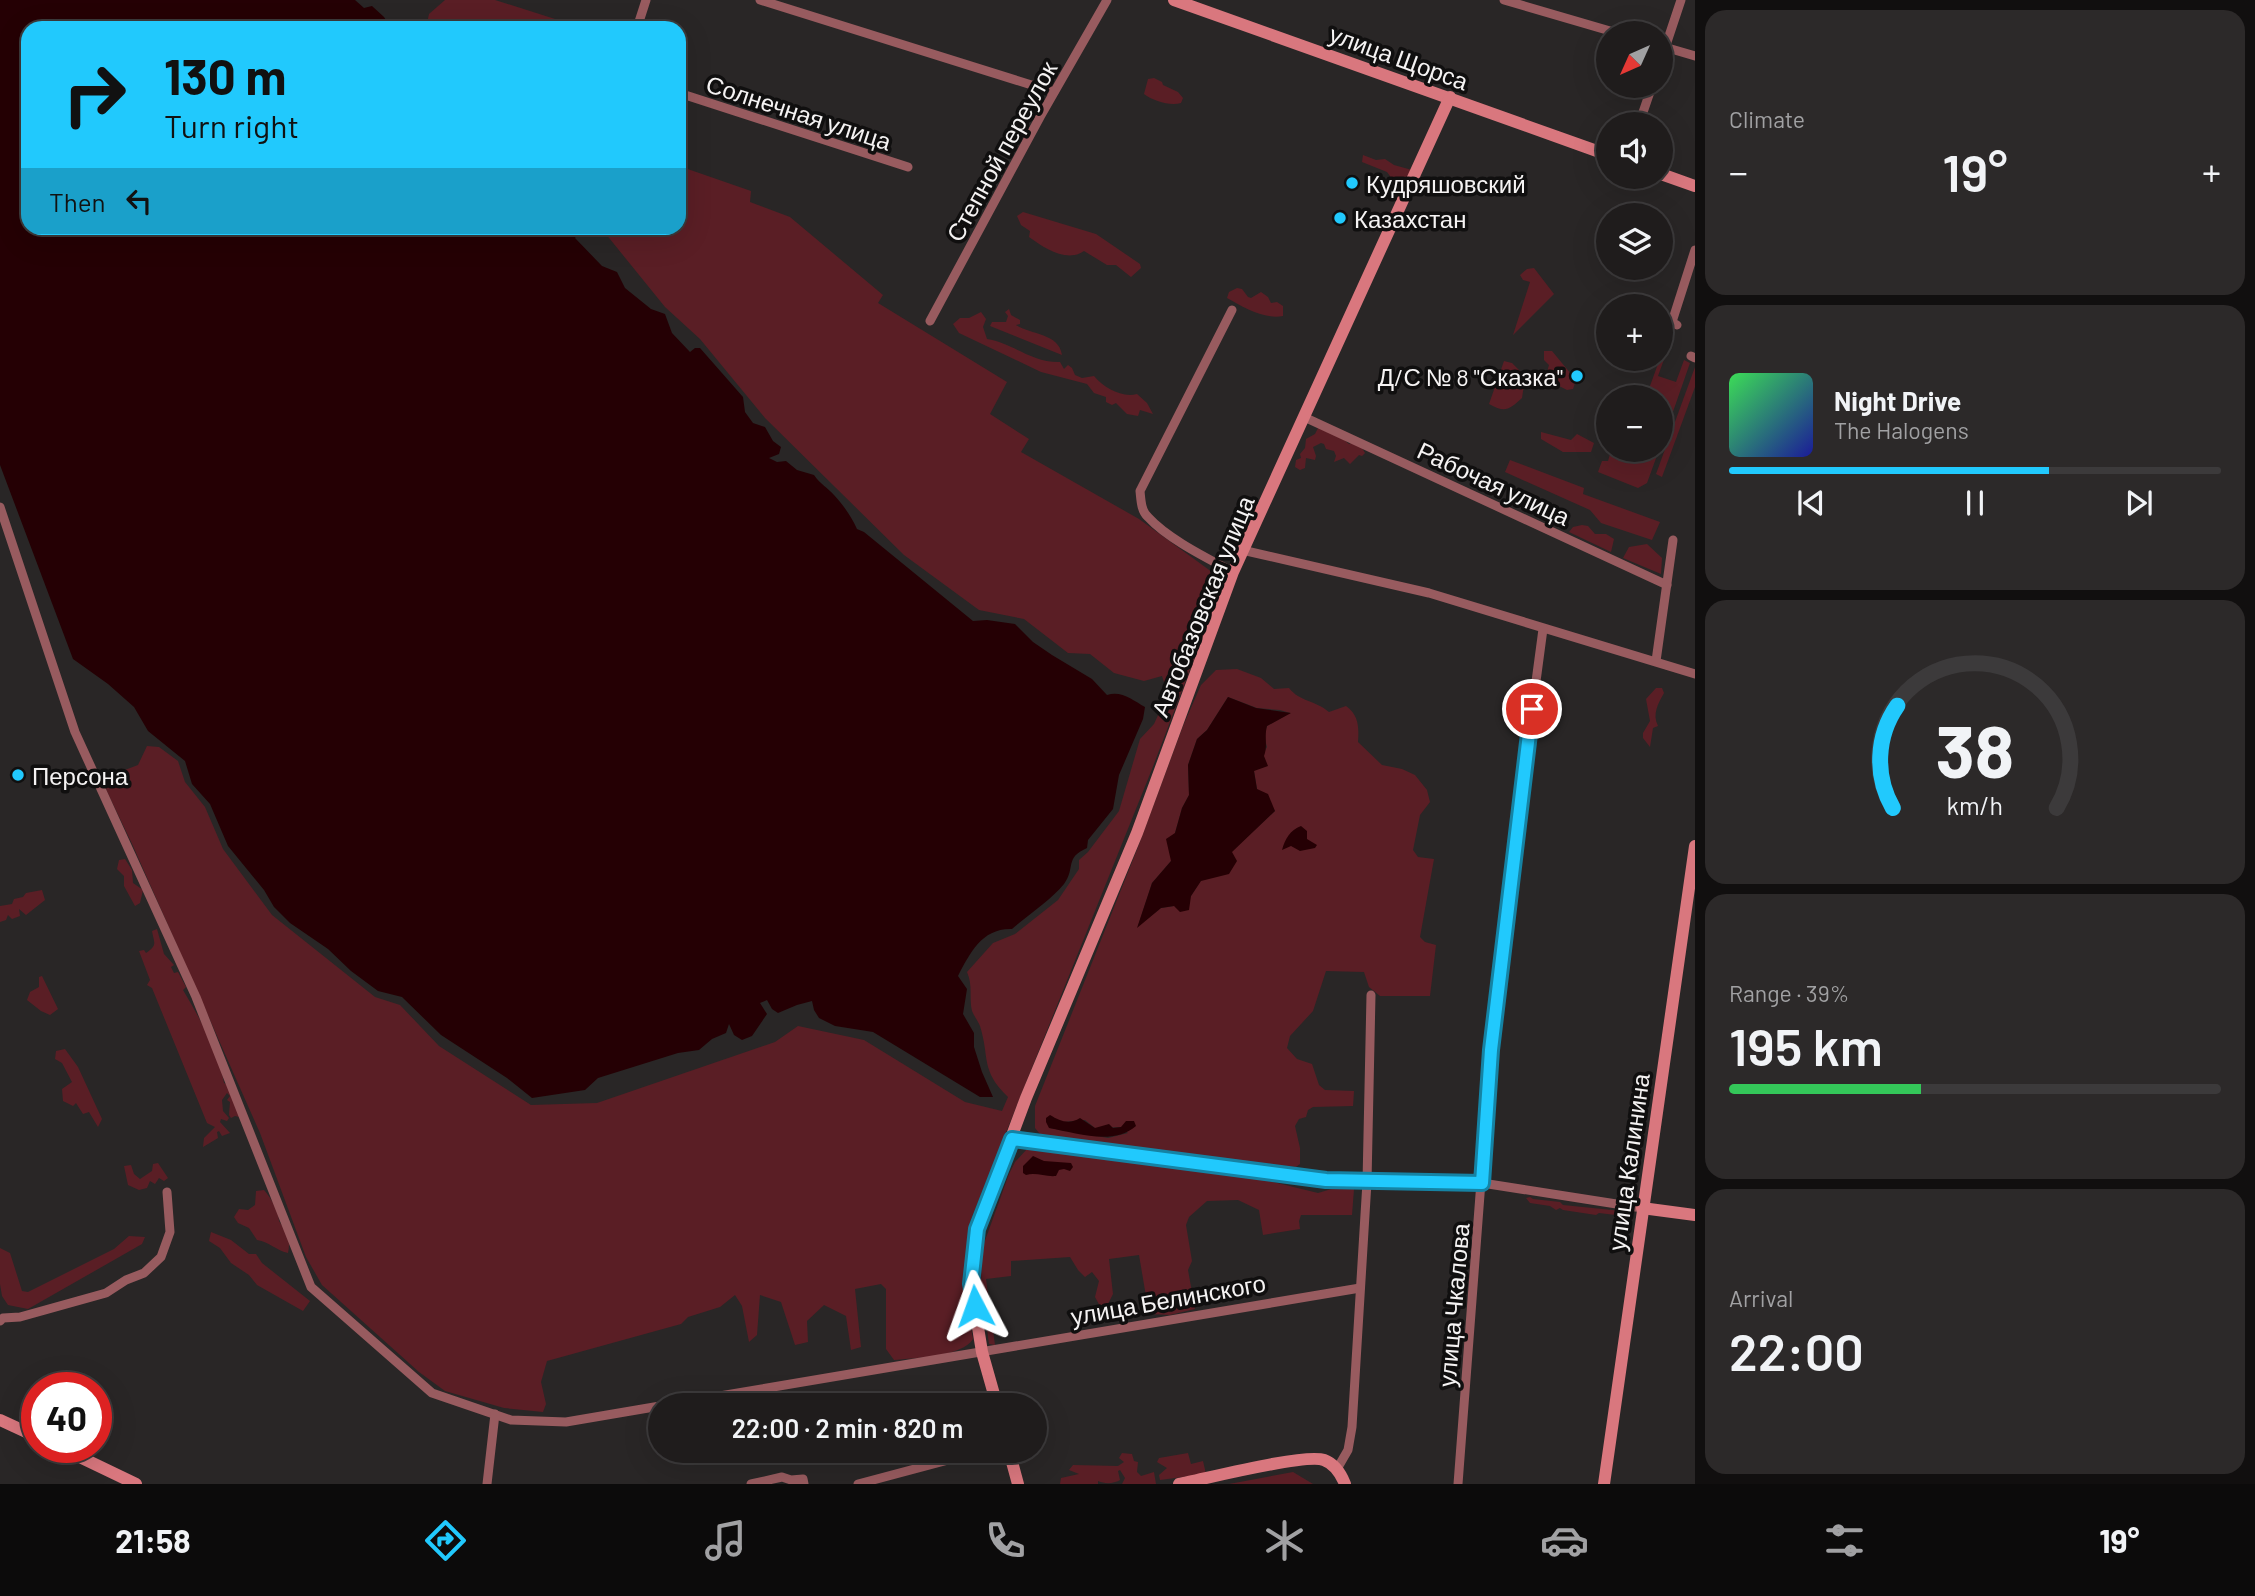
<!DOCTYPE html>
<meta charset="utf-8">
<style>
:root{--surface:#1f1c1c;--page:#2c2929;--text:#f1f3f6;--muted:#a1a1a3;--line:#3c3a3b;--accent:#21c9fd}
body{margin:0;font-family:Barlow,sans-serif;background:var(--page);color:var(--text);height:100vh;display:flex;flex-direction:column;font-size:26px;white-space:nowrap}
*{box-sizing:border-box;margin:0}
p{font-size:23px;color:var(--muted)}
.icon{flex:none;width:38px;height:38px;fill:none;stroke:currentColor;stroke-width:2;stroke-linecap:round;stroke-linejoin:round}
.map{position:relative;flex:1;overflow:hidden}
.sheet{display:flex;flex-direction:column;gap:10px;padding:10px;background:#110f0f;width:560px}
.sheet>*{flex:none}
.guide{position:absolute;left:21px;top:21px;width:665px;height:214px;border-radius:21px;box-shadow:0 7px 28px #0002,0 0 0 2px var(--line);background:#21c9fd;color:#111;overflow:hidden}
.needle{width:46px;rotate:225deg}
.tools{position:absolute;left:1596px;top:21px;display:grid;gap:14px}
.tools a{display:grid;place-items:center;width:77px;height:77px;border-radius:50%;background:var(--surface);box-shadow:0 7px 28px #0002,0 0 0 2px var(--line);font-size:35px}
.speed{position:absolute;left:21px;top:1372px;display:flex;gap:14px;font-size:35px;font-weight:700;text-align:center}
.speed>*{display:grid;place-content:center;width:91px;height:91px;border-radius:50%;background:var(--surface);box-shadow:0 7px 28px #0002,0 0 0 2px var(--line);line-height:1}
.speed .limit{border:10px solid #d22;background:#fff;color:#111}
.pin{position:absolute;display:grid;place-items:center;width:60px;height:60px;color:#fff;margin:-30px;border:4px solid #fff;border-radius:50%;box-shadow:0 2px 7px #0007}
.me{position:absolute;width:77px;margin:-38px;rotate:356deg;stroke-linejoin:round;filter:drop-shadow(0 0 5px #0008)}
.turn{display:flex;align-items:center;gap:24px;height:147px;padding:0 28px;font-size:32px}
.turn .icon{width:91px;height:91px;stroke-width:2.5}
.turn b{display:block;font-size:49px;line-height:60px}
.then{display:flex;align-items:center;height:66px;padding:0 28px;background:#0003;gap:14px;font-size:26px}
.big{font-size:52px;font-weight:600;line-height:1.1}
.sheet .widget{flex:1;display:flex;flex-direction:column;justify-content:center;gap:10px;min-width:0;padding:0 24px;border-radius:21px;background:var(--page)}
.sheet .dial{align-items:center;gap:0}
.dial svg{height:182px;overflow:visible;fill:none;stroke:var(--line);stroke-width:7;stroke-linecap:round;text-anchor:middle}
.dial text{fill:var(--text);stroke:none}
.song{display:flex;align-items:center;gap:21px}
.cover{width:84px;height:84px;border-radius:10px;background:linear-gradient(135deg,hsl(130 70% 55%),hsl(240 70% 35%))}
.played{height:7px;border-radius:4px;background:linear-gradient(90deg,var(--accent) 65%,var(--line) 65%)}
.keys{display:flex;justify-content:space-around;direction:ltr}
.heat{display:flex;justify-content:space-between;align-items:center;font-size:38px;direction:ltr}
.charge{height:10px;border-radius:5px;background:linear-gradient(90deg,#34c759 39%,var(--line) 0)}
.trip{position:absolute;left:648px;top:1393px;width:399px;height:70px;border-radius:35px;background:var(--surface);box-shadow:0 7px 28px #0002,0 0 0 2px var(--line);font-weight:600;line-height:70px;text-align:center}
.menu{display:flex;height:112px;justify-content:space-around;align-items:center;background:#0c0b0b;color:var(--muted)}
.menu .icon{width:49px;height:49px}
.menu .current{color:var(--accent)}
.menu b{font-size:32px;color:var(--text)}
main{display:flex;flex:1;min-height:0}
.map>svg:first-child{display:block}
.green{fill:#5a1e25;fill-rule:evenodd}
.water{fill:#250004}
.lines{fill:none;stroke-linecap:round;stroke-linejoin:round}
.street{stroke:#985b5f;stroke-width:9}
.secondary{stroke:#d9777e;stroke-width:12}
.route-casing{stroke:#1583a4;stroke-width:18}
.route{stroke:#21c9fd;stroke-width:12}
.poi-dot{fill:#21c9fd;stroke:#100f0f;stroke-width:2.5}
.labels{text-anchor:middle;dominant-baseline:central;stroke-width:7;stroke-linejoin:round;paint-order:stroke}
.street-label{font-size:24px;fill:#f5f3f3;stroke:#100f0f}
.poi-label{font-size:24px;fill:#f5f3f3;stroke:#100f0f;text-anchor:start}
</style>
<main>
<div class="map">
<svg width="1695" height="1484" viewBox="0 0 1695 1484">
<rect width="100%" height="100%" fill="#292626"/>
<g class="green">
<path d="M445,0h50l82,26v2h-151l3,-14z"/>
<path d="M1154,78l8,4 1,3 15,7 5,6 -2,5c-11,3 -28,-2 -37,-9l4,-15z"/>
<path d="M1363,155l13,5 9,-1 9,6 18,5 -13,24 -8,3 -3,-3 2,-18 -3,-4 -25,-10z"/>
<path d="M679,166l72,25 -1,11 40,15 93,78 -5,8 129,79 -17,32 39,25 -8,13 118,67 73,53 7,11 -3,19 -64,167 -182,453 -7,61 10,56c-11,18 -59,19 -79,21l-8,-11v-60l-5,-5 -26,5 6,58 -10,3 -5,-34 -22,-11 -17,16 1,21 -13,3 -14,-43 -21,-7 -3,40 -8,7 -7,-36 -7,-11 -15,12 -32,10 -7,7 -134,37 -6,21 5,22 -3,8 -39,-4 -59,-17 -26,-19 -97,-87 -16,-28 -46,-124 -127,-287 -32,-67 37,-14 9,-19 12,1 19,14 7,21 20,25 18,42 49,66 103,82 25,8 39,41 92,59 66,-2 178,-61 23,-16 66,14 101,62 37,9 6,-14c-28,-27 -18,-39 -28,-71 -2,-5 -6,-10 -8,-15 -3,-13 1,-26 -5,-39l26,-29 22,-9 43,-34 21,-31v-9l9,-8 31,-41 21,-72 14,-15 14,-30 -6,-18 -18,5 -30,-8 -24,-19 -22,-1 -44,-34 -45,-9 -75,-55 -139,-137 -65,-79 -35,-32 -64,-79h78z"/>
<path d="M1023,212l73,22 44,30 1,4 -10,9 -15,-12h-9l-23,-14c-17,12 -40,-3 -55,-14l1,-6 -9,-6 -4,-9z"/>
<path d="M1534,268l20,26 -41,41 17,-53 -7,-2 -3,-5 7,-6z"/>
<path d="M1237,288l5,1 6,8 3,1 10,-6 7,5 3,6 6,-1 6,4v10c-18,4 -40,-9 -56,-18l2,-6z"/>
<path d="M1009,309l2,6 9,5v4l-4,1c15,10 43,8 46,30l-72,-29 2,-4h14l2,-6 -3,-4z"/>
<path d="M981,312l5,7 -3,8 4,12c26,4 45,24 73,23l4,7 4,-4 4,3 3,7 7,3 12,-2c10,12 28,22 43,18l10,9 6,11 -13,-4 -2,6 -11,-2 -11,-11 -4,2 -6,-3v-5l-12,-4 -7,-9 -46,-12 -82,-39 -6,-9 7,-6h9z"/>
<path d="M1671,328l4,1 -17,47 18,6 8,-22 6,3 -29,83v-49h-15z"/>
<path d="M1544,351h8l24,29 -3,9 -6,1 -12,-6 -9,-9 3,-10 -5,-5z"/>
<path d="M1504,361l8,2 15,15 -3,7 -2,13c-13,12 -17,15 -33,6z"/>
<path d="M1695,367v20l-33,90 -6,-3z"/>
<path d="M1318,428l25,11 6,5 2,-1 11,5 3,5 -3,3 -3,-1 -9,9 -6,-6 -10,4 2,-6 -2,-5 -8,-2 -2,-5 -3,-1 -8,4 3,9 -1,4 -9,-2 -1,10 -5,2 -5,-3 1,-7 5,-2 -1,-4 5,-6 1,-9 9,-5z"/>
<path d="M1541,432l30,8 6,-6 17,9 -3,9h-28l-22,-13z"/>
<path d="M1609,450h50l-12,33 -9,5 -40,-16 4,-11h6l3,-10z"/>
<path d="M1510,460l74,28 -1,6 77,28 -8,18 -51,-17 -11,-13 -85,-38z"/>
<path d="M1582,525l6,1 7,8h11l8,5 -3,13 -42,-20 4,-5z"/>
<path d="M1647,544l15,14 -1,16 -38,-16 6,-11z"/>
<path d="M1237,669l24,9 13,11 15,-1c11,14 26,12 40,24l17,-6c13,9 13,22 12,36l24,23 20,4 13,6 12,15 3,12 -10,13 -7,35 5,7 16,2 -14,78 5,5 11,3 -6,51h-50l-11,-9 -5,-15 -38,-1 -13,40 -23,25 -3,12 10,11 15,5 7,21 6,5 29,1 -1,15 -40,1 -5,3 -2,7 -7,2 -4,7 5,22v16l-4,3 -142,-16 -114,-17 -5,-6v-22l103,-259 45,-121 18,-41 15,-15zM1228,697l29,11 23,2 10,3 -23,13 -3,10 3,11 -13,24 3,18 18,22 -74,69 -10,16 -17,10 -13,2 -23,18 14,-43 19,-22 4,-28 7,-25 7,-13 -1,-30 9,-26 10,-9zM1057,1120l6,2 22,-2 10,8 26,-1 7,6 -20,5 -58,-10z"/>
<path d="M1656,688h6l2,5c-6,11 -12,21 -6,33l-5,2 -3,19 -7,-9v-5l7,-12 -4,-22z"/>
<path d="M125,859l7,11 1,13 10,7 -3,13 -5,3 -11,-20v-10l-7,-7 2,-9z"/>
<path d="M42,890l3,10 -19,15 -7,-6 1,7 -8,3 -4,-4 -2,5 -6,2v-16l12,-2 2,-5 9,-2 3,-4z"/>
<path d="M157,929l7,25 10,11 -3,2 3,6 4,-1 8,15 -3,3c17,29 36,61 41,93l8,4 7,30 -4,-1 -4,2 -2,-3 1,-13 -3,-2 3,-4 -3,-3 -5,7 1,11 6,7 -2,3 -6,-2 -1,3 10,11 -8,3 -3,-5 -2,1 1,6 -15,9 1,-9 11,-11 -8,-4 -55,-135 -5,-3 3,-5 -11,-29 5,-1 2,3c12,-8 8,-10 6,-22z"/>
<path d="M42,976l16,33 -8,6 -9,-4 -14,-11 3,-8 9,-5v-10z"/>
<path d="M65,1049l13,18 24,52 -4,8 -9,-15 -6,2 -7,-11 -3,3 -10,-5 -1,-12 10,-7 -10,-19 -7,-4 1,-8z"/>
<path d="M1027,1149l22,1 216,30 53,13 27,-8 9,4 -2,26h-51l-2,6 1,8 -37,6 -4,-25 -21,-10 -31,1 -18,16 -3,8 6,36 -4,9 7,39 -25,6 -21,-1 -10,-59 -30,4 4,35 -5,10 -8,2 -5,-9 4,-16 -7,-9 -7,5 -7,-7 -8,-13 -59,4v15l-25,3 9,66 -6,-1 -8,-61 1,-34 27,-75 6,-12z"/>
<path d="M158,1163l10,15 -4,3 -5,-3 -4,6 -5,-3 -3,7 -8,2 -11,-5 -4,-19 7,-1 3,9 6,5 12,-8 1,-7z"/>
<path d="M264,1190c7,8 15,21 15,31 8,12 12,18 9,32 -13,-3 -18,-11 -31,-13l-8,-12 -11,-5 -4,-6 5,-8 9,1 7,-5 1,-14z"/>
<path d="M1530,1197l3,2 27,3 3,3 59,6 9,7 -1,3 -6,-5 -25,-3 -3,2 -33,-5 -3,-2 -4,2 -6,-4 -20,-3 -4,-5z"/>
<path d="M211,1232l20,8 18,14h7l6,9 48,38 -7,10 -46,-26 -8,-10 -18,-12 -11,-15 -11,-7z"/>
<path d="M129,1236l16,1 -3,7 -114,65 -20,-4 -6,-9 -2,-12v-36l10,5 12,38 6,1 86,-43z"/>
<path d="M1122,1453l10,1 2,7 4,1 -1,10 4,4 13,-4 2,12h-34l3,-6 -5,-8 -2,1 2,9c-7,4 -15,4 -22,1v3h-38l1,-6 18,-4 -10,-4 4,-5 45,1 6,-4 -5,-4z"/>
<path d="M1188,1453l3,11 12,-3 3,13 -46,6 -1,-5 8,-7 -10,-6 2,-4z"/>
<path d="M1293,1472l20,12h-84z"/>
</g>
<g class="water">
<path d="M0,0h355l9,8 8,-2 12,11 7,11h-363v200h553l-6,10 27,28 15,6 8,16 26,21 14,5 7,19 18,19 5,-4h5l43,49 2,15 8,11 12,4 8,14 8,6 -2,7 -10,4 8,4 9,-1 11,9 17,5c7,10 13,12 20,20 10,11 17,21 23,34l7,3 109,89 14,-1 28,4 18,18 19,13 40,24 15,16c14,-5 26,5 38,12l-2,12 -24,56 -6,34 -25,31 -1,8c-23,10 -11,20 -23,36 -12,15 -37,32 -52,45 -30,-1 -42,24 -54,47l9,13 -4,25 11,19v14l8,25 11,25h-13l-107,-65 -38,-6 -16,-8 -5,-8 -2,-9 -15,4 -19,8 -6,-4 -5,-9 -7,3 7,11 -15,22 -10,4 -8,-5 -5,-11 -3,9 -14,6 -13,11 -21,3 -80,25 -13,12 -53,8 -25,-20 -66,-43 -39,-38 -24,-6 -27,-20 -23,-22 -38,-26 -16,-16 -10,-17 -36,-44 -18,-42 -18,-20 -7,-23 -37,-30 -14,-24 -26,-23 -35,-25 -73,-194z"/>
<path d="M1228,697l28,11 35,5 -24,13c-3,11 1,20 -3,30l4,10 -14,5 3,18 11,5 7,17 -43,41 5,9 -8,13 -28,7 -10,15 -2,14 -9,2 -6,-6 -13,2 -24,20 15,-45 19,-22 -5,-22 9,-6 7,-25 7,-13 -1,-30 9,-26 10,-9z"/>
<path d="M1301,826l6,5v8l10,6 -2,3 -15,3 -9,-5 -9,4c3,-11 8,-20 19,-24z"/>
<path d="M1050,1115c10,6 19,10 30,3l15,10 14,-4 4,4 8,-1 5,-6h8l2,5c-23,20 -59,7 -87,2l-3,-6v-4z"/>
<path d="M1033,1156l11,5 27,2 2,4 -3,4 -6,-2 -5,1 -3,6c-11,1 -20,-4 -30,-1l-3,-2v-7z"/>
</g>
<g class="lines">
<g class="street">
<path d="M760,0l294,92"/>
<path d="M1504,0l113,33"/>
<path d="M637,28l9,-28"/>
<path d="M1661,46l34,10"/>
<path d="M1661,60l20,-60"/>
<path d="M679,93l229,74"/>
<path d="M1639,124l13,-38"/>
<path d="M1232,310l-92,181c1,9 1,20 8,26 20,22 59,41 85,55"/>
<path d="M930,321l110,-204 67,-117"/>
<path d="M1677,325l-5,-3 23,-72"/>
<path d="M1691,356l4,2"/>
<path d="M1304,417l363,168"/>
<path d="M0,507l75,225 121,265 115,290 121,106 79,27 55,2 94,-16"/>
<path d="M1242,550l187,43 266,81"/>
<path d="M1656,661l17,-121"/>
<path d="M1012,1139l314,41 156,3 160,25"/>
<path d="M0,1321l3,-3 17,-1 86,-24 20,-13 18,-7 17,-16 9,-25 -3,-40"/>
<path d="M666,1405l694,-117"/>
<path d="M1337,1469l11,-19 4,-23 15,-245 4,-187"/>
<path d="M487,1484l8,-70"/>
<path d="M751,1484l31,-7 9,3 12,-1 1,5"/>
<path d="M858,1484l124,-33"/>
<path d="M1458,1484l33,-434 27,-234 25,-187"/>
</g>
<g class="secondary">
<path d="M1174,0l434,155"/>
<path d="M1661,174l34,12"/>
<path d="M1642,1208l53,7"/>
<path d="M997,1405l-15,-53 -11,-68 6,-55 49,-131 111,-265 96,-261 217,-475"/>
<path d="M0,1420l37,17"/>
<path d="M59,1447l77,37"/>
<path d="M1009,1451l9,33"/>
<path d="M1179,1484c26,-5 126,-31 145,-24 11,4 17,14 21,24"/>
<path d="M1604,1484l91,-638"/>
</g>
</g>
<g class="lines">
<g class="route-casing">
<path id="route" d="M975,1306l-4,-22 6,-55 35,-90 314,41 156,3 9,-133 41,-341"/>
</g>
<use href="#route" class="route"/>
</g>
<g class="poi-dot">
<circle cx="1352" cy="183" r="7"/>
<circle cx="1340" cy="218" r="7"/>
<circle cx="1577" cy="376" r="7"/>
<circle cx="18" cy="775" r="7"/>
</g>
<g class="labels">
<g class="street-label">
<text transform="translate(1399 57) rotate(20)">улица Щорса</text>
<text transform="translate(799 112) rotate(18)">Солнечная улица</text>
<text transform="translate(1001 151) rotate(-61)">Степной переулок</text>
<text transform="translate(1494 483) rotate(25)">Рабочая улица</text>
<text transform="translate(1202 606) rotate(-68)">Автобазовская улица</text>
<text transform="translate(1628 1162) rotate(-82)">улица Калинина</text>
<text transform="translate(1168 1299) rotate(-10)">улица Белинского</text>
<text transform="translate(1453 1305) rotate(-85)">улица Чкалова</text>
</g>
<g class="poi-label">
<text x="1366" y="183">Кудряшовский</text>
<text x="1354" y="218">Казахстан</text>
<text x="1563" y="376" text-anchor="end">Д/С № 8 "Сказка"</text>
<text x="32" y="775">Персона</text>
</g>
</g>
</svg>
<div class="tools">
<a><svg class="needle" viewBox="-14 -14 28 28"><path d="M0-13l5 13h-10z" fill="#e53935"/><path d="M0 13l5-13h-10z" fill="#a1a1a3"/></svg></a>
<a><svg class="icon" aria-label="sound" viewBox="0 0 24 24"><path d="M4 9h4l5-4v14l-5-4H4zM17 9q2 3 0 6"/></svg></a>
<a><svg class="icon" aria-label="layers" viewBox="0 0 24 24"><path d="M12 4l9 5-9 5-9-5zM3 14l9 5 9-5"/></svg></a>
<a>+</a>
<a>−</a>
</div>
<div class="speed"><div class="limit">40</div></div>
<div class="pin" style="left:1532px;top:709px;background:#d93025"><svg class="icon" aria-label="arrive" viewBox="0 0 24 24"><path d="M6 21V4h12l-3 4 3 4H6"/></svg></div>
<svg class="me" style="left:975px;top:1306px" viewBox="-20 -20 40 40"><path d="M0-17L14 15 0 8-14 15z" fill="#21c9fd" stroke="#fff" stroke-width="4"/></svg>
<div class="trip">22:00 · 2 min · 820 m</div>
<div class="guide">
<div class="turn"><svg class="icon" aria-label="right" viewBox="0 0 24 24"><path d="M7 20v-9h11M14 6l5 5-5 5"/></svg><div><b>130 m</b>Turn right</div></div>
<div class="then">Then<svg class="icon" aria-label="left" viewBox="0 0 24 24"><path d="M17 20v-9H6M10 6l-5 5 5 5"/></svg></div>
</div>
</div>
<section class="sheet">
<div class="widget"><p>Climate</p>
<div class="heat"><a>−</a><b class="big">19°</b><a>+</a></div>
</div>
<div class="widget">
<div class="song"><i class="cover"></i><div><b>Night Drive</b><p>The Halogens</p></div></div>
<div class="played"></div>
<div class="keys"><svg class="icon" aria-label="previous" viewBox="0 0 24 24"><path d="M18 5L8 12l10 7zM5 5v14"/></svg><svg class="icon" aria-label="pause" viewBox="0 0 24 24"><path d="M8 5v14M16 5v14"/></svg><svg class="icon" aria-label="next" viewBox="0 0 24 24"><path d="M6 5l10 7-10 7zM19 5v14"/></svg></div>
</div>
<div class="widget dial"><svg viewBox="0 0 100 80">
<path d="M14 69A42 42 0 1 1 86 69"/>
<path d="M14 69A42 42 0 0 1 16 24" stroke="#21c9fd"/>
<text x="50" y="56" font-size="32" font-weight="700">38</text>
<text x="50" y="72" font-size="11">km/h</text>
</svg></div>
<div class="widget"><p>Range · 39%</p><b class="big">195 km</b><div class="charge"></div></div>
<div class="widget"><p>Arrival</p><b class="big">22:00</b></div>
</section>
</main>
<nav class="menu">
<b>21:58</b>
<svg class="icon current" aria-label="directions" viewBox="0 0 24 24"><path d="M12 3l9 9-9 9-9-9zM9 14v-3h6M13 9l2 2-2 2"/></svg>
<svg class="icon" aria-label="music" viewBox="0 0 24 24"><path d="M9 18V5l10-2v13"/><circle cx="6" cy="18" r="3"/><circle cx="16" cy="16" r="3"/></svg>
<svg class="icon" aria-label="phone" viewBox="0 0 24 24"><path d="M5 4h4l2 5-3 2q2 4 5 5l2-3 5 2v4C11 20 4 13 5 4z"/></svg>
<svg class="icon" aria-label="climate" viewBox="0 0 24 24"><path d="M12 3v18M4 7l16 10M4 17L20 7"/></svg>
<svg class="icon" aria-label="car" viewBox="0 0 24 24"><path d="M5 17H2v-5l4-1 3-4h7l3 4 3 1v5h-3M9 17h6M6 11h13"/><circle cx="7" cy="17" r="2"/><circle cx="17" cy="17" r="2"/></svg>
<svg class="icon" aria-label="filters" viewBox="0 0 24 24"><path d="M4 7h16M4 17h16"/><circle cx="9" cy="7" r="2"/><circle cx="15" cy="17" r="2"/></svg>
<b>19°</b>
</nav>
